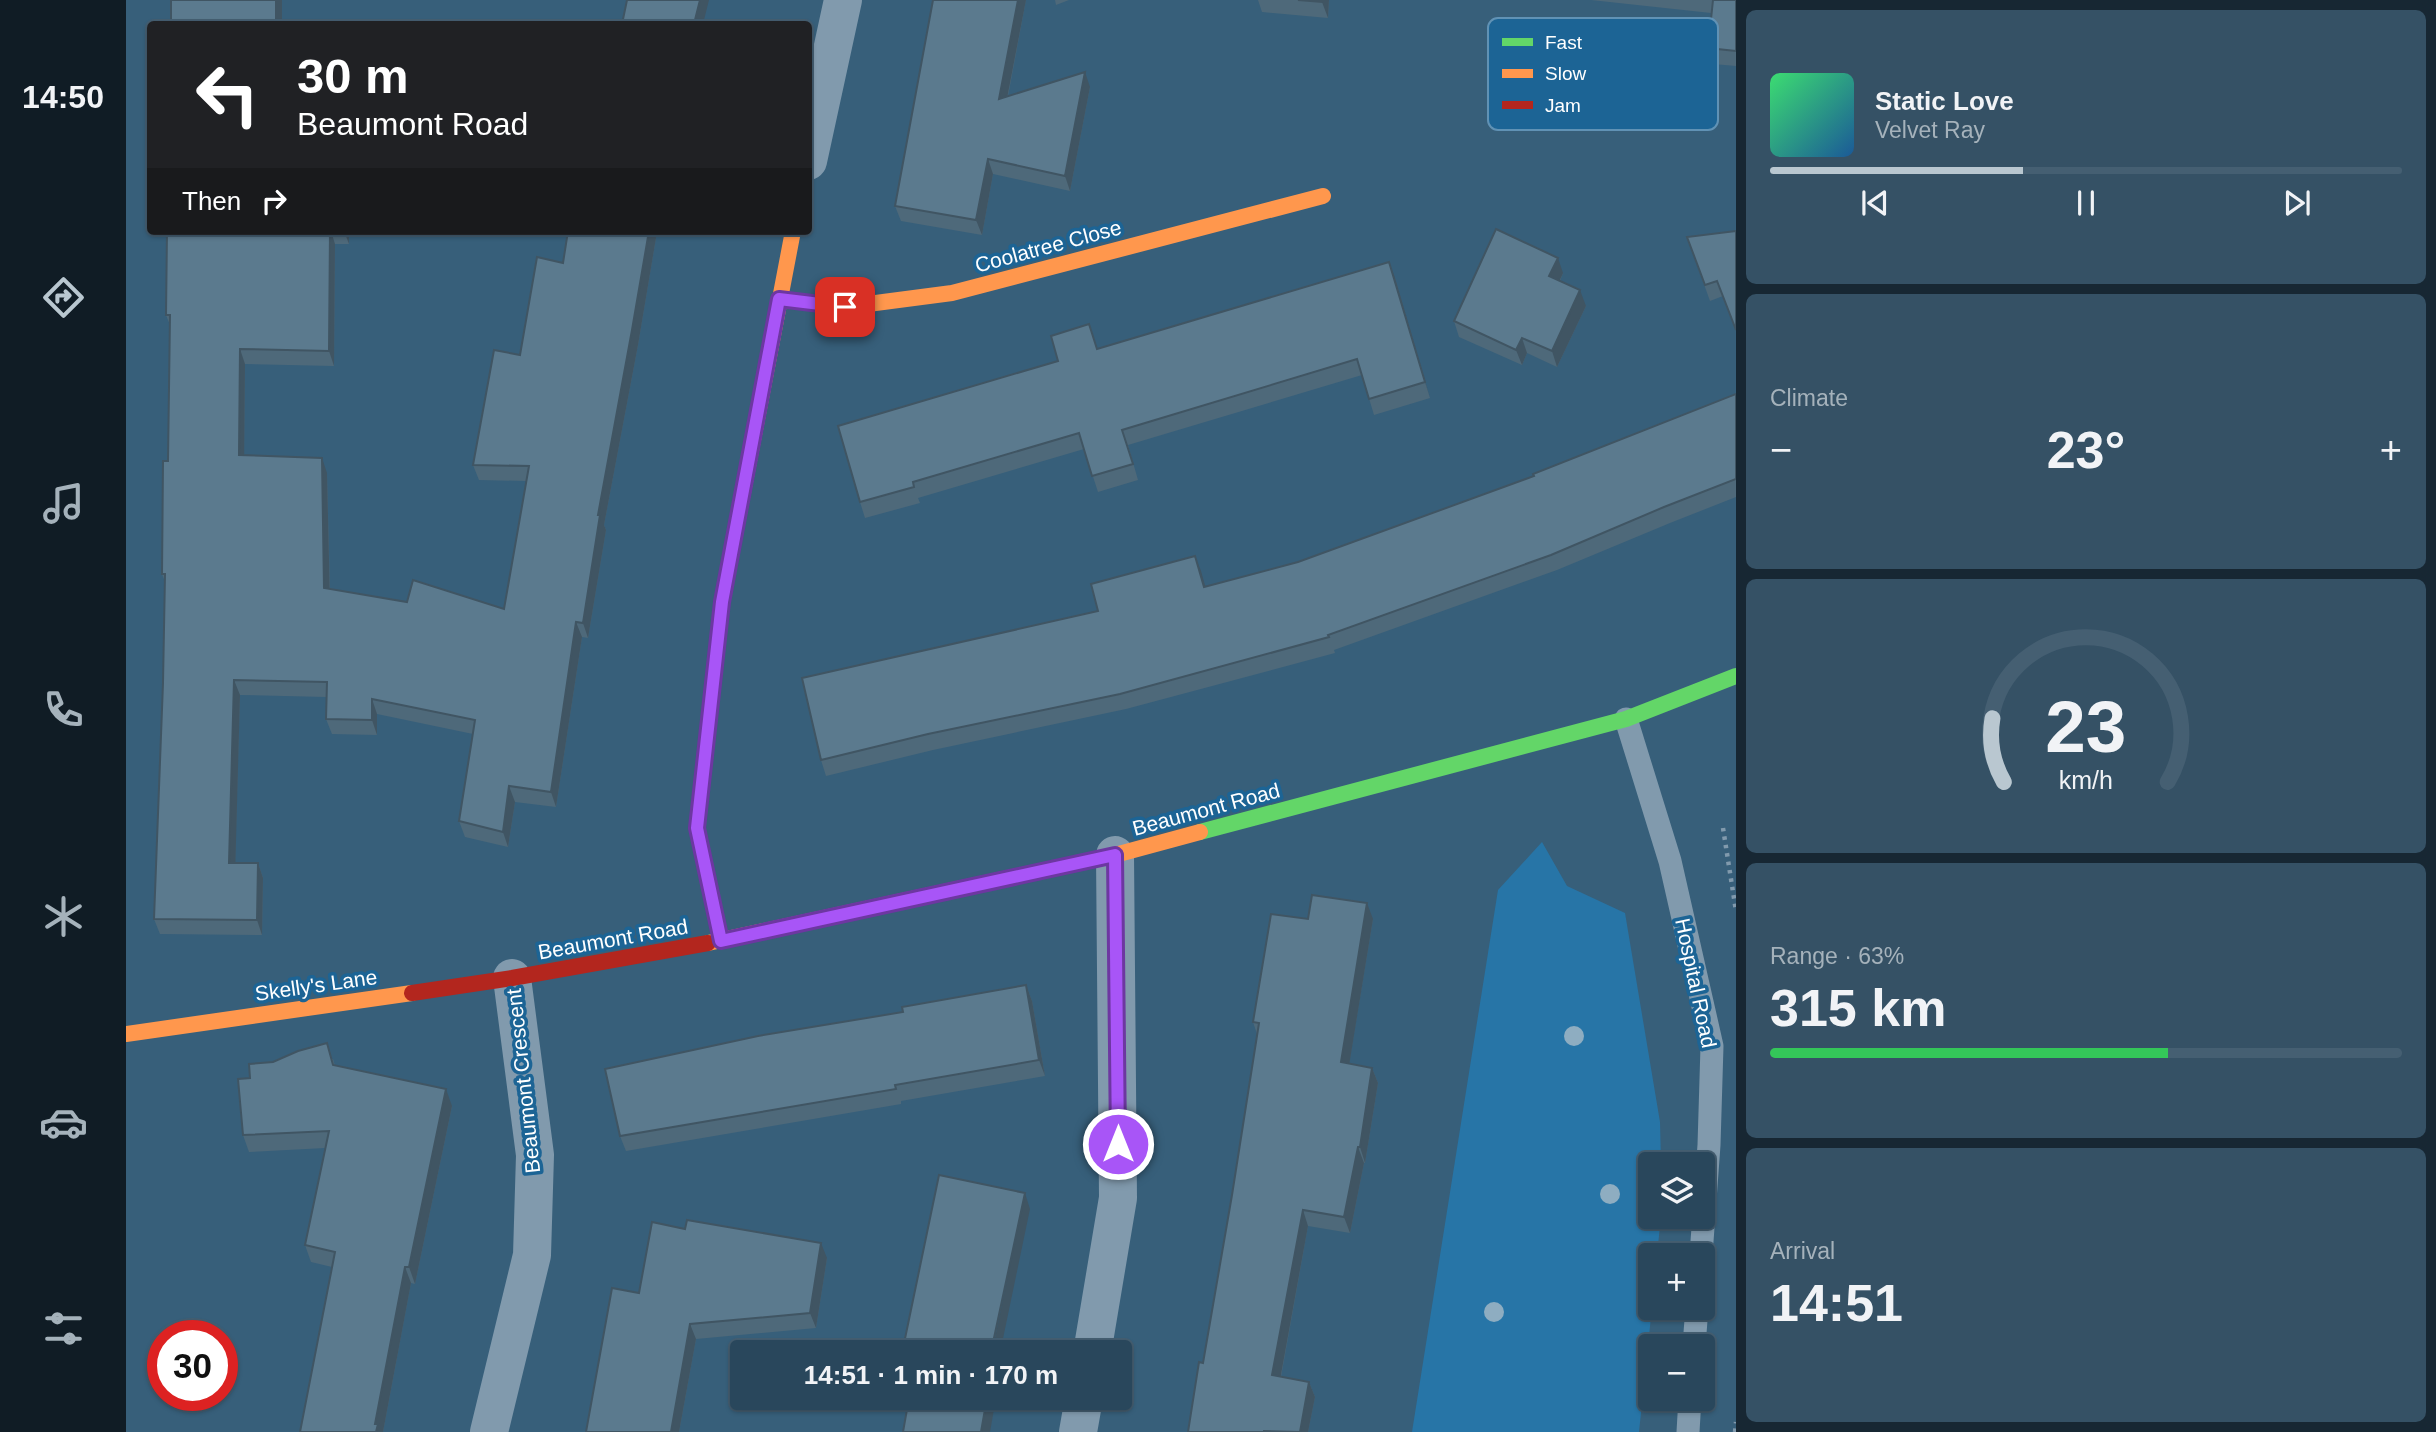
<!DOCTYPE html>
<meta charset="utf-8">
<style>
:root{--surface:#29475c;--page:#355165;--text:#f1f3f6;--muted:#a5b2bb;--line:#455f72;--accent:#b9c7d0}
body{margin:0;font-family:Arial,sans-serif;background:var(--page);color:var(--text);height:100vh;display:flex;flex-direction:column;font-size:26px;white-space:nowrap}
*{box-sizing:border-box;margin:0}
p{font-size:23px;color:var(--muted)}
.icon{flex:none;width:38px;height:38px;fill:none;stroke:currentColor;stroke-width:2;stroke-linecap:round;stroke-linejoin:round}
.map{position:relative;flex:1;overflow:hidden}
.side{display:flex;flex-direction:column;gap:10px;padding:10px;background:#172733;width:700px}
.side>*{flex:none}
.top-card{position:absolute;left:21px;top:21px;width:665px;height:214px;border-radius:7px;box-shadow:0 2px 5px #0004,0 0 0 2px var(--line);background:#202124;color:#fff;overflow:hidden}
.fabs{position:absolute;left:1512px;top:1152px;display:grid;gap:14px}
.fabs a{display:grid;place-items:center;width:77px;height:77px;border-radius:7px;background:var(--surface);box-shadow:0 2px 5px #0004,0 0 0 2px var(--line);font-size:35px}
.speed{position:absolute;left:21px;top:1320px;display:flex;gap:14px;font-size:35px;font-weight:700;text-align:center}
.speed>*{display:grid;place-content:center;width:91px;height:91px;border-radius:50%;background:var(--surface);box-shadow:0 2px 5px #0004,0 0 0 2px var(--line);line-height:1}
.speed .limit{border:10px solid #d22;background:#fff;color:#111}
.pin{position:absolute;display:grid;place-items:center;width:60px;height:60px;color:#fff;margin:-30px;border-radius:14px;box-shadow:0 4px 10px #0006}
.me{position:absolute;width:77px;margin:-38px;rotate:0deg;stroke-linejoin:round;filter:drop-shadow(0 0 5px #0008)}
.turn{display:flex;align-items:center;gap:24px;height:147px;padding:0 35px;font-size:32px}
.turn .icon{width:91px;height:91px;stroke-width:2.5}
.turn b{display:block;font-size:49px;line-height:60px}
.then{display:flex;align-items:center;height:66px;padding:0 35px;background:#0003;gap:14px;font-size:26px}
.big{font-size:52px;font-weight:800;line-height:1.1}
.side .widget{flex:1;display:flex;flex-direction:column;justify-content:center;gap:10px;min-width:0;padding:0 24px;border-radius:10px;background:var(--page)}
.side .dial{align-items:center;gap:0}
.dial svg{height:182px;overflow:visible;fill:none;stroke:var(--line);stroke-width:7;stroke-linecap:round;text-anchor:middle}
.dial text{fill:var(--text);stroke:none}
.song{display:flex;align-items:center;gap:21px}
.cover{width:84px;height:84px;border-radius:10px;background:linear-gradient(135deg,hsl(140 70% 55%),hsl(210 70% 35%))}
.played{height:7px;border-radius:4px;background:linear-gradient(90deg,var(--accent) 40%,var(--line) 40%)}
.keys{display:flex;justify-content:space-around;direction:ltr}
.heat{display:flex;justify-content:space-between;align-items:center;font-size:38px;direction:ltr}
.charge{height:10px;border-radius:5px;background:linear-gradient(90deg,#34c759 63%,var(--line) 0)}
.trip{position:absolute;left:604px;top:1340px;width:402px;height:70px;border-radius:7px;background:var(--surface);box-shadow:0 2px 5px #0004,0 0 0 2px var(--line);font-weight:800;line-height:70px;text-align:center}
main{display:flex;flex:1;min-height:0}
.tabs{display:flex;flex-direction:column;width:126px;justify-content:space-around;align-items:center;background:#101c25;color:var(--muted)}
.tabs .icon{width:49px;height:49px}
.tabs .on{color:var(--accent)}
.tabs b{font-size:32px;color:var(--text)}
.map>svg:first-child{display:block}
.green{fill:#2775a7}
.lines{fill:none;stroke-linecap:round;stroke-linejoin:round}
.path{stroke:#819aad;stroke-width:4.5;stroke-dasharray:3.5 5;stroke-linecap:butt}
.lane{stroke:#819aad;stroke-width:23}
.street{stroke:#819aad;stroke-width:38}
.fast{stroke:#63d668;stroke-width:16}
.slow{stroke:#ff974d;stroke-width:16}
.jam{stroke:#b3261e;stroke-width:16}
.tree{fill:#8eadc1}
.wall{fill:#4e697a}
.shaded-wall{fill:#405563}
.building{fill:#5b7a8e;stroke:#405563;stroke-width:2}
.route-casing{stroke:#6d37a1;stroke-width:18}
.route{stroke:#a855f7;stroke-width:12}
.labels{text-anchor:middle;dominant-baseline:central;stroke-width:7;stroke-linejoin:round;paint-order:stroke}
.street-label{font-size:21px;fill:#fff;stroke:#1c6495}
.key{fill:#1c6495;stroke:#6092b5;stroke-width:2}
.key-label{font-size:19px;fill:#fff}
</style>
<main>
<nav class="tabs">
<b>14:50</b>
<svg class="icon on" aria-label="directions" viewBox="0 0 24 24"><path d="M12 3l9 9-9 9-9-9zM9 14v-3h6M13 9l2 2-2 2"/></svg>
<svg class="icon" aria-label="music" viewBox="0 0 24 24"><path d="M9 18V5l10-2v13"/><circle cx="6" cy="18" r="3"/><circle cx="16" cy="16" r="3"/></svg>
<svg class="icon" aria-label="phone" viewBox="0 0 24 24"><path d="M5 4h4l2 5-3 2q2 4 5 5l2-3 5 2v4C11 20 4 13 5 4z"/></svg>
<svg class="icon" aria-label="climate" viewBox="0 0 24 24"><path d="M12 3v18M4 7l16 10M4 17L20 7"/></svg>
<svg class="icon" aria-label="car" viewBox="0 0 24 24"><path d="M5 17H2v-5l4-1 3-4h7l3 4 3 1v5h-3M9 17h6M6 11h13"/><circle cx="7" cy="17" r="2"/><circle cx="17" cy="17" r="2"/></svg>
<svg class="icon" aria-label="filters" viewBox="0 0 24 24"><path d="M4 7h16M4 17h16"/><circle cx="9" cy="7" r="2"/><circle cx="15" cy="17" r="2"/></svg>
</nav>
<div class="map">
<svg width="1610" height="1432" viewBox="0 0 1610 1432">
<rect width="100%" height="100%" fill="#375f7a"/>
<path class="green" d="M1416,842l25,44 58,27 35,209 1,42h-11v52h11l-4,39h-7l2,52 -13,125h-227l86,-542z"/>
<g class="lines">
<g class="path">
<path d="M1597,828l13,83"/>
<path d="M1609,1432l1,-10"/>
</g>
<g class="lane">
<path d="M1500,719l44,142 42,185 -3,99 -8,110"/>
<path d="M1568,1346l3,-39"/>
<path d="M1562,1432l2,-34"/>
</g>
<g class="street">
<path d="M682,161l35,-161"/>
<path d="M966,1353l26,-155 -3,-343"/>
<path d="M363,1432l43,-177 3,-100 -23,-177"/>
<path d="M952,1432l6,-34"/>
</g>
<path class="fast" d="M1074,832l426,-113 110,-43"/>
<g class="slow">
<path d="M653,299l66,8 107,-14 371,-97"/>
<path d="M591,649l5,-47 71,-371"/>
<path d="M582,943l407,-88 85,-23"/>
<path d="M0,1034l286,-41"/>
</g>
<g class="jam">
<path d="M591,649l-20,179 24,113"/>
<path d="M286,993l100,-15 196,-35"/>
</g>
</g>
<g class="tree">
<circle cx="1448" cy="1036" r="10"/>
<circle cx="1484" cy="1194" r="10"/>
<circle cx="1368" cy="1312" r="10"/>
</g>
<g class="wall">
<path d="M807,0h93l-18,96 82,-9 -20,104 -77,-17 -11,61 -81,-14 -6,-15z"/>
<path d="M929,0h14l-13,5z"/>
<path d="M1132,0h71l-1,18 -66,-6z"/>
<path d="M1465,0h145v66l-23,-2 -5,-16 3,-35z"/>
<path d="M41,231h182v13h-14l-1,122 -89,-2 -1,92 83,17 3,116 77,13 97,7 22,-128 -47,-1 -6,-15 47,-110 43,-92 92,-29 1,4 -18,107 -34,180 2,5 -18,108 -6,-1 -26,170 -41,-5 -7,45 -43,-10 -6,-16 14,-87 -96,-20v21l-45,-1 -6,-15v-22l-86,-2 -5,168h23l5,15 -1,57 -102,-1 -6,-15 9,-236 2,-101 -3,-8 6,-113 2,-136 -4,-10z"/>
<path d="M1610,231l-13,65 -13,5 -23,-64z"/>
<path d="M1437,273l-3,8 26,25 -29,61 -30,-14 -5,12 -63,-28 -5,-16z"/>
<path d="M1269,278l35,120 -56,17 -12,-40 -234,70 10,35 -40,12 -14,-43 -166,49 2,5 -55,15 -5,-16 238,-153z"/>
<path d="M1610,394v103l-66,26 -113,47 -223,80 1,3 -209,56 -193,41 -107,26 -5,-16 277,-149 97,-55 10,31 93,-25 236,-86z"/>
<path d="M1247,919l-24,145 23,4 6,15 -13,80h-1l-14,70 -42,-7 -27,151 28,5 6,15 -7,35h-120l15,-69 29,-168 25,-161 -4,-12z"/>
<path d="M900,985l6,16 13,75 -144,25v3l-275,47 -6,-15 283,-124z"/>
<path d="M207,1059l2,7 117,40 -37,178 -4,-1 -28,149h-83l32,-165 -21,-5 -6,-17 20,-97 -76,4 -6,-17 7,-57z"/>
<path d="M559,1229l142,29 -11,70 -120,11 -17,93h-93l53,-139z"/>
</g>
<g class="shaded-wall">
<rect x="150" y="0" width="6" height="24"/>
<path d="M574,0h9l-6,24h-9z"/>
<path d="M892,0h8l-22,114 -5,-15z"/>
<path d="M1196,0h7l-1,18 -6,-16z"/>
<path d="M959,72l5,15 -20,104 -5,-15z"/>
<path d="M862,159l5,15 -11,61 -6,-15z"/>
<path d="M204,231h1l4,13 -1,122 -5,-15z"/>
<path d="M218,231h5v13z"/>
<path d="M523,231h7l-1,3 1,4 -18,107 -34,180 2,5 -18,108 -5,-15 15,-108z"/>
<path d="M1432,258l5,15 -8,18 -6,-15z"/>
<path d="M1263,262l6,16 35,120 -5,-16z"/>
<path d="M1454,290l6,16 -29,61 -5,-16z"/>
<path d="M1396,338l5,15 -5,12 -6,-15z"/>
<path d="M114,349l5,15 -1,107 -5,-16z"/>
<path d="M196,458l5,15 3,130 -6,-15z"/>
<path d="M1069,556l6,15 9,32 -6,-16z"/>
<path d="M450,622l6,15 -26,170 -5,-15z"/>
<path d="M108,680l6,15 -5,183 -6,-15z"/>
<path d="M246,699l5,15v21l-5,-15z"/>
<path d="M383,786l6,16 -7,45 -5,-15z"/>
<path d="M132,863l5,15 -1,57 -5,-15z"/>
<path d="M1241,903l6,16 -26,159 -6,-16z"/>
<path d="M900,985l6,16 13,75 -6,-16z"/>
<path d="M1246,1068l6,15 -13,80 -5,-16z"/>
<path d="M320,1089l6,17 -37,178 -6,-17z"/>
<path d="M1232,1147l6,16 -14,70 -6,-16z"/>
<path d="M899,1193l5,16 -30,144h-8z"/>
<path d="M1177,1210l5,16 -30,165 -6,-16z"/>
<path d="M695,1243l6,15 -11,70 -6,-15z"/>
<path d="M279,1267l6,16 -28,149h-7l-1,-8z"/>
<path d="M564,1324l6,15 -17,93h-8z"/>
<path d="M1183,1382l6,15 -7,35h-8z"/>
<path d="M861,1398h9l-6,34h-9z"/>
</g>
<g class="building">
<rect x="45" y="0" width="105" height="24"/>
<path d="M501,0h73l-6,24h-72z"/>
<path d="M807,0h85l-19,99 86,-27 -20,104 -77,-17 -12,61 -81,-14z"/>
<path d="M1172,0h24v2z"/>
<path d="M1587,0h23v51l-28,-3z"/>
<path d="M1370,229l62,29 -9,18 31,14 -28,61 -30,-13 -6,12 -62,-29z"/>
<path d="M41,231h163l-1,120 -89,-2 -1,106 83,3 2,130 83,14 6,-22 91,29 25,-143 -56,-1 21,-115 26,5 17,-98 26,6 5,-32h81l-17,99 -34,185h2l-17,108 -7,-1 -25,170 -42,-6 -6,46 -44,-11 16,-101 -103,-21v21l-46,-1 1,-37 -93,-2 -5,183h29l-1,57 -103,-1 9,-236 2,-109h-3l1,-113h5l2,-146h-4z"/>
<path d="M1610,231v99l-19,-49 -12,4 -18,-48z"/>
<path d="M1263,262l36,120 -56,17 -12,-40 -235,71 11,34 -41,12 -13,-43 -166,49 1,5 -54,15 -22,-76 220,-65 -7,-25 38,-12 8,25z"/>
<path d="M1610,394v85l-72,28 -113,48 -223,80 1,2 -209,57 -192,40 -107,26 -19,-82 296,-67 -7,-27 104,-28 9,31 94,-25 236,-86 -1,-2z"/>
<path d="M1186,895l55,8 -26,159 31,6 -12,79h-2l-14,70 -41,-7 -31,165 37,7 -9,50 -36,-1v1h-76l11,-70 4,1 29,-168 27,-172 -6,-1 18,-108 37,5z"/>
<path d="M900,985l13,75 -144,25 1,4 -276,47 -15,-67 153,-33 145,-24 -1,-5z"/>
<path d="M201,1043l6,22 113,24 -37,178h-4l-30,157h3l-2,8h-76l35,-180 -30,-7 24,-114 -86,4 -5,-56 12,-1 -1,-14 24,-2 25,-11z"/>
<path d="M813,1175l86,18 -34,159 4,1h-93z"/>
<path d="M561,1220l134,23 -11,70 -120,11 -19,108h-85l26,-144 27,5 13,-71 33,7z"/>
<path d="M783,1398h78l-6,34h-78z"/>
</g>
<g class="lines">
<g class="route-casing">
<path id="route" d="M719,307l-66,-8 -57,303 -25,226 24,113 394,-86 3,289"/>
</g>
<use href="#route" class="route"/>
</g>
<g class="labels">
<g class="street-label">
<text transform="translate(922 246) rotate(-15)">Coolatree Close</text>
<text transform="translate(1080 809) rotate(-15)">Beaumont Road</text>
<text transform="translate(487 939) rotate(-10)">Beaumont Road</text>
<text transform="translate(1570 983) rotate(78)">Hospital Road</text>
<text transform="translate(190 985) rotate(-8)">Skelly's Lane</text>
<text transform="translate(397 1081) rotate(-96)">Beaumont Crescent</text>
</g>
</g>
<rect x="1362" y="18" width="230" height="112" rx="10" class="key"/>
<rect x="1376" y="38" width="31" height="8" fill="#63d668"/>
<rect x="1376" y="69" width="31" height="9" fill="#ff974d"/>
<rect x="1376" y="101" width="31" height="8" fill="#b3261e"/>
<g class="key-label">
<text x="1419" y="49">Fast</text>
<text x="1419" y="80">Slow</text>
<text x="1419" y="112">Jam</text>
</g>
</svg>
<div class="fabs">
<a><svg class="icon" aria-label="layers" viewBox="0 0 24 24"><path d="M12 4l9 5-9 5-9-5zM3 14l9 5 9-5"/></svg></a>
<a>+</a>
<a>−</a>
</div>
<div class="speed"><div class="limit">30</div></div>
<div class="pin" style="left:719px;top:307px;background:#d93025"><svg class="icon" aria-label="arrive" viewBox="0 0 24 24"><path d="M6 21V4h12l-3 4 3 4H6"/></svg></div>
<svg class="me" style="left:992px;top:1144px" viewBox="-20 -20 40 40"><circle r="17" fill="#a855f7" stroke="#fff" stroke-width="3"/><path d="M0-11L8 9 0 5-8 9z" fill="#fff"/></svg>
<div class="trip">14:51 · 1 min · 170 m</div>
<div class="top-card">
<div class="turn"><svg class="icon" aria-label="left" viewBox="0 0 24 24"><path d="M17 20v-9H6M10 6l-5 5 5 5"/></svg><div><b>30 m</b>Beaumont Road</div></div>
<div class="then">Then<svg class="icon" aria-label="right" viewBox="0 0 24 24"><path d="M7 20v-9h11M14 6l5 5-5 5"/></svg></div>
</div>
</div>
<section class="side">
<div class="widget">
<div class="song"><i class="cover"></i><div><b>Static Love</b><p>Velvet Ray</p></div></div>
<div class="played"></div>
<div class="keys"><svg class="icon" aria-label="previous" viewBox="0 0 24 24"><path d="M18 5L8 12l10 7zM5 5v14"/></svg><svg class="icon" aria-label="pause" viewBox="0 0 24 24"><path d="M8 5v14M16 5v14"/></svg><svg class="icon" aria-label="next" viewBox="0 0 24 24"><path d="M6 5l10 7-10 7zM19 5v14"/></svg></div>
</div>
<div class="widget"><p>Climate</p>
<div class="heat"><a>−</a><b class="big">23°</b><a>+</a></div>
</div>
<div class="widget dial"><svg viewBox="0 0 100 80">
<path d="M14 69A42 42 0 1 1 86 69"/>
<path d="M14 69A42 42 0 0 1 9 41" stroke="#b9c7d0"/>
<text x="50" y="56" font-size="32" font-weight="700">23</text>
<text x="50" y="72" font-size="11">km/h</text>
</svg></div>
<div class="widget"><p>Range · 63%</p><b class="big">315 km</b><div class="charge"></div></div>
<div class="widget"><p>Arrival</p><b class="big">14:51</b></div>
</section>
</main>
